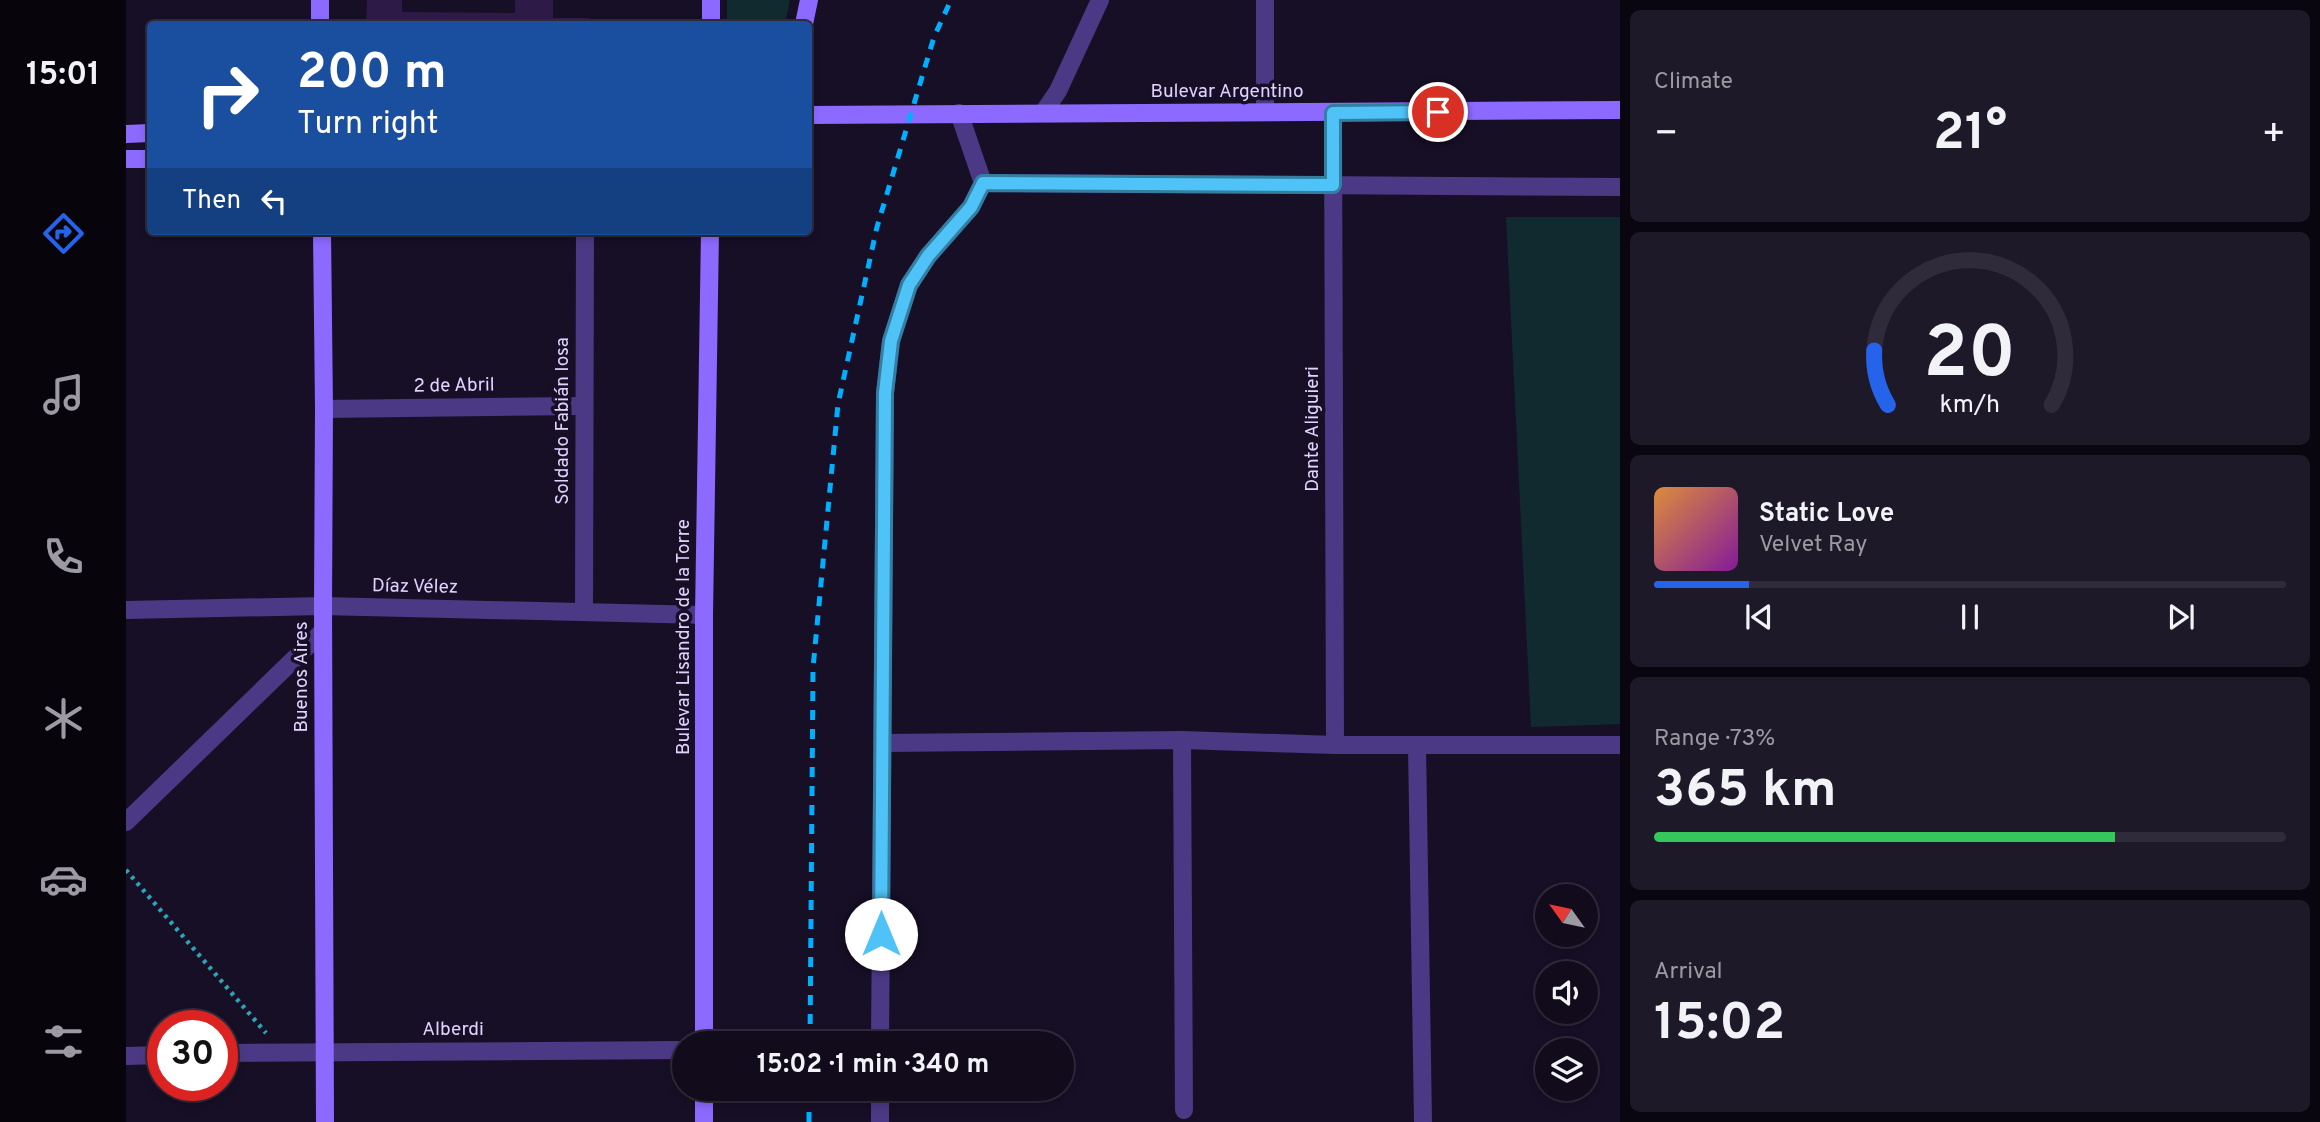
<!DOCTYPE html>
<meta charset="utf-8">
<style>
:root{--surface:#110b1c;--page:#1e1929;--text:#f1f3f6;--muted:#9c9ba3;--line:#302b3b;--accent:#2563eb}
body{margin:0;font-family:Overpass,sans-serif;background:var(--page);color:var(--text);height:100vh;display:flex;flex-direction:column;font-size:26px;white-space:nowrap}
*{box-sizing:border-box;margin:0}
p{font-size:23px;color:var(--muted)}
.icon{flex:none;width:38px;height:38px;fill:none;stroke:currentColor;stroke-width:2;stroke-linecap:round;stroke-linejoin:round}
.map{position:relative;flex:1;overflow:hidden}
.sheet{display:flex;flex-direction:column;gap:10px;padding:10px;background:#09060f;width:700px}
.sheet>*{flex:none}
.banner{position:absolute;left:21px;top:21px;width:665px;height:214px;border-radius:7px;box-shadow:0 4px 10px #0003,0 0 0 2px var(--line);background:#1a4fa0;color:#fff;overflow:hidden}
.needle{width:46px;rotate:303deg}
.fabs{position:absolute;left:1409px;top:884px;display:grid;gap:14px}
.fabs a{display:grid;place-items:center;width:63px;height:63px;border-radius:50%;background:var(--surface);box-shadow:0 4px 10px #0003,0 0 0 2px var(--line);font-size:35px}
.speed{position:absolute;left:21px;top:1010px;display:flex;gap:14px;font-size:35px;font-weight:700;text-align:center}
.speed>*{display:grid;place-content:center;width:91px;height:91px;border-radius:50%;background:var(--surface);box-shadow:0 4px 10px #0003,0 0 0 2px var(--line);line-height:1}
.speed .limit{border:10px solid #d22;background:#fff;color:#111}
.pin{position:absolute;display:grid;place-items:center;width:60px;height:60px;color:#fff;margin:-30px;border:4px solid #fff;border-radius:50%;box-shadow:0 2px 7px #0007}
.me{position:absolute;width:77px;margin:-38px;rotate:0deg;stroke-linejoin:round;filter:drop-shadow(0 0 5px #0008)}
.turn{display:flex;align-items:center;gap:24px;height:147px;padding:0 35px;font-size:32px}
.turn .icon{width:91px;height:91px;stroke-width:2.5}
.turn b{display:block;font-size:49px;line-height:60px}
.then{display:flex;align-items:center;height:66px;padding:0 35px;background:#0003;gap:14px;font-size:26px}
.big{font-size:52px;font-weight:700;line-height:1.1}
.sheet .tile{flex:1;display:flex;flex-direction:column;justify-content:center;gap:10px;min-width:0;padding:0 24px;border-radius:10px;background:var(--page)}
.sheet .dial{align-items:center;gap:0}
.dial svg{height:182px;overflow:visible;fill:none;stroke:var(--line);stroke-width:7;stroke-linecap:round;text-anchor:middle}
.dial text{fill:var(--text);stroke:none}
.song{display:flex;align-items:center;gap:21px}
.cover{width:84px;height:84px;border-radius:10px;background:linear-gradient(135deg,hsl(30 70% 55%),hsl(290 70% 35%))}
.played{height:7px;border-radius:4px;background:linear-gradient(90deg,var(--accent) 15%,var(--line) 15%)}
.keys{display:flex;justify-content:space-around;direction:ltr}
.heat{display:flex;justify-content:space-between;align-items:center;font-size:38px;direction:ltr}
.charge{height:10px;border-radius:5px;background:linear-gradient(90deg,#34c759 73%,var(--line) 0)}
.trip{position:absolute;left:546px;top:1031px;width:402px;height:70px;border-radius:35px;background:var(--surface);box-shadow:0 4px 10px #0003,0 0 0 2px var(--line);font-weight:700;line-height:70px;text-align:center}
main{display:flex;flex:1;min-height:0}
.tab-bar{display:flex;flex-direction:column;width:126px;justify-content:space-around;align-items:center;background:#07040b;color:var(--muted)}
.tab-bar .icon{width:49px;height:49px}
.tab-bar .on{color:var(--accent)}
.tab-bar b{font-size:32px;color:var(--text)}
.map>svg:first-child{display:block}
.green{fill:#112a30}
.building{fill:#2d1a47}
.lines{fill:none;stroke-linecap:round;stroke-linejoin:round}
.path{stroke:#2ea3b8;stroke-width:4.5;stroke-dasharray:3.5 5;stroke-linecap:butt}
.street{stroke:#4c3985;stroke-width:18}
.secondary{stroke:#8d6aff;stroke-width:18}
.rail{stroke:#00affe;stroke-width:5;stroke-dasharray:10 9;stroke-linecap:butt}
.route-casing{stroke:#337fa1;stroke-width:18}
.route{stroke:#4fc3f7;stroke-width:12}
.labels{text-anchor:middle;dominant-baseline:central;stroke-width:7;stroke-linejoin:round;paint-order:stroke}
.street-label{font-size:19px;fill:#e1d3ff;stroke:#170f26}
</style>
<main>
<nav class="tab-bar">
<b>15:01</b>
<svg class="icon on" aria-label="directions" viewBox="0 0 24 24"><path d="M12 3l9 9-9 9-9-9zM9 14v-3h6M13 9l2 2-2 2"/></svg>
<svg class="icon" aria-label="music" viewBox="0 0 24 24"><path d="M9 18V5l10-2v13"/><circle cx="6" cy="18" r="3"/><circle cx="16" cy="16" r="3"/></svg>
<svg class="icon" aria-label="phone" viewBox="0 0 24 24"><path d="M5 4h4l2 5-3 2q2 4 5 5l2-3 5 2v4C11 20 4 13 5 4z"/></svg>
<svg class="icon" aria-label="climate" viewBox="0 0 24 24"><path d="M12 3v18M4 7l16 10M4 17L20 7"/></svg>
<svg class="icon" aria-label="car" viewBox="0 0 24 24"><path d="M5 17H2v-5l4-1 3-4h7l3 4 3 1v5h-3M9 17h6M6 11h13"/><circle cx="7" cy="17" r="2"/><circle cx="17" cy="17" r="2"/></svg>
<svg class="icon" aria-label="filters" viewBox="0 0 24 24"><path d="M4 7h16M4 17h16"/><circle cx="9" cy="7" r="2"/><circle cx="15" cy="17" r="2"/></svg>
</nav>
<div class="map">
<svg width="1494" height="1122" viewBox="0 0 1494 1122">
<rect width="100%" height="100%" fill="#170f26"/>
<g class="green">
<path d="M601,0h63l-5,24h-58z"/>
<path d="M1380,217h114v507l-89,3z"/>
</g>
<path class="building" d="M241,0h35v12l113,1v-13h38v18h36v6h-223z"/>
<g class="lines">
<path class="path" d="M0,870l140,163"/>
<g class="street">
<path d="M1139,0v112"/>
<path d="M917,113l15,-22 42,-91"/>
<path d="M1207,113l2,632"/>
<path d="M857,183l637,4"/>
<path d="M198,409l259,-3"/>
<path d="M0,610l197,-4 381,9"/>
<path d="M458,612l1,-381"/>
<path d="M1056,740l2,370"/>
<path d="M756,743l300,-3 153,5h285"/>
<path d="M1291,745l6,377"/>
<path d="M0,822l197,-191"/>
<path d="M754,1043l5,-650 6,-52 18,-56 19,-29 43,-49 12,-24 -24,-70"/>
<path d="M96,1053l462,-3"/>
<path d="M0,1056l37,-1"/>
<path d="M754,1122v-34"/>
</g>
<g class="secondary">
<path d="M194,0v24"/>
<path d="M585,24v-24"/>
<path d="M678,24l5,-24"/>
<path d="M682,115l812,-5"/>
<path d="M0,134l24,-1"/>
<path d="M0,159h24"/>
<path d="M196,231l2,178 -1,197 2,516"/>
<path d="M578,1043v-428l6,-384"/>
<path d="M578,1088v34"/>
</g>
<g class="rail">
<path d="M684,1043l3,-375 25,-264 39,-177 57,-190 17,-37"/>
<path d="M683,1122v-34"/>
</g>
</g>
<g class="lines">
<g class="route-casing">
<path id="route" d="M755,934l4,-541 6,-52 18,-56 19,-29 43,-49 12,-24 350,2v-72l105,-1"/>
</g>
<use href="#route" class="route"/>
</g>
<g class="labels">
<g class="street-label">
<text x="1101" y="92">Bulevar Argentino</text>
<text transform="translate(328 386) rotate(-1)">2 de Abril</text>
<text transform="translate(437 421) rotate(-90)">Soldado Fabián Iosa</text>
<text transform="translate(1187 429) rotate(-90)">Dante Aliguieri</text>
<text transform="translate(289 587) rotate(1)">Díaz Vélez</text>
<text transform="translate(558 637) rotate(-90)">Bulevar Lisandro de la Torre</text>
<text transform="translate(176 677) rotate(-90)">Buenos Aires</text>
<text x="327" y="1030">Alberdi</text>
</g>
</g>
</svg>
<div class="fabs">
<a><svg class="needle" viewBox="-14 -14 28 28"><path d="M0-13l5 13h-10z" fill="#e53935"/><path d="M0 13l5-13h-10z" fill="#9c9ba3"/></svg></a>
<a><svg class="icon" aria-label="sound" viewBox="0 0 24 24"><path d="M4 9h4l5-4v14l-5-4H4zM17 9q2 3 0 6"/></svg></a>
<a><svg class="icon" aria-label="layers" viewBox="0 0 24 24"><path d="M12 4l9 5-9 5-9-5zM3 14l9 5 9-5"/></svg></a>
</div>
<div class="speed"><div class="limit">30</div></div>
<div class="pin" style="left:1312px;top:112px;background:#d93025"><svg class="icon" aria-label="arrive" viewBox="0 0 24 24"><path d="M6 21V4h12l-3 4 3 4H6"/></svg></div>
<svg class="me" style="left:755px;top:934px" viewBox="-20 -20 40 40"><circle r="19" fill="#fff"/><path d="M0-13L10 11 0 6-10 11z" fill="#4fc3f7"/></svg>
<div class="trip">15:02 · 1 min · 340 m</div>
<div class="banner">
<div class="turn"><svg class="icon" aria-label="right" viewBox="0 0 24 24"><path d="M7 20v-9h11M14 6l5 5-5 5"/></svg><div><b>200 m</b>Turn right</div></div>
<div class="then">Then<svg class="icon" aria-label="left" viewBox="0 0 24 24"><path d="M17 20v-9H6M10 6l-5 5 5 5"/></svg></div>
</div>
</div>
<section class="sheet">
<div class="tile"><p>Climate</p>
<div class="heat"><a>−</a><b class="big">21°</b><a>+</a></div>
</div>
<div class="tile dial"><svg viewBox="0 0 100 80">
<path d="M14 69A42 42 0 1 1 86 69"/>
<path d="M14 69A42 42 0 0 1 8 45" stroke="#2563eb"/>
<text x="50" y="56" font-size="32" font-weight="700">20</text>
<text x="50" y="72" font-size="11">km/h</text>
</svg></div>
<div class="tile">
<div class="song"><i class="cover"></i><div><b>Static Love</b><p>Velvet Ray</p></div></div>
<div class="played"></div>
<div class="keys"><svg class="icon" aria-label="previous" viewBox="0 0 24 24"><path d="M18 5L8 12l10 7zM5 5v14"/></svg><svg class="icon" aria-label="pause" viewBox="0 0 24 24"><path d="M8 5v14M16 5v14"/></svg><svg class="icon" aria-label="next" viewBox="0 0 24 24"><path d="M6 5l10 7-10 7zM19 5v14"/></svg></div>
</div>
<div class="tile"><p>Range · 73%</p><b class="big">365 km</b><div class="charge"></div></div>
<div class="tile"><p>Arrival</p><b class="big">15:02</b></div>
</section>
</main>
